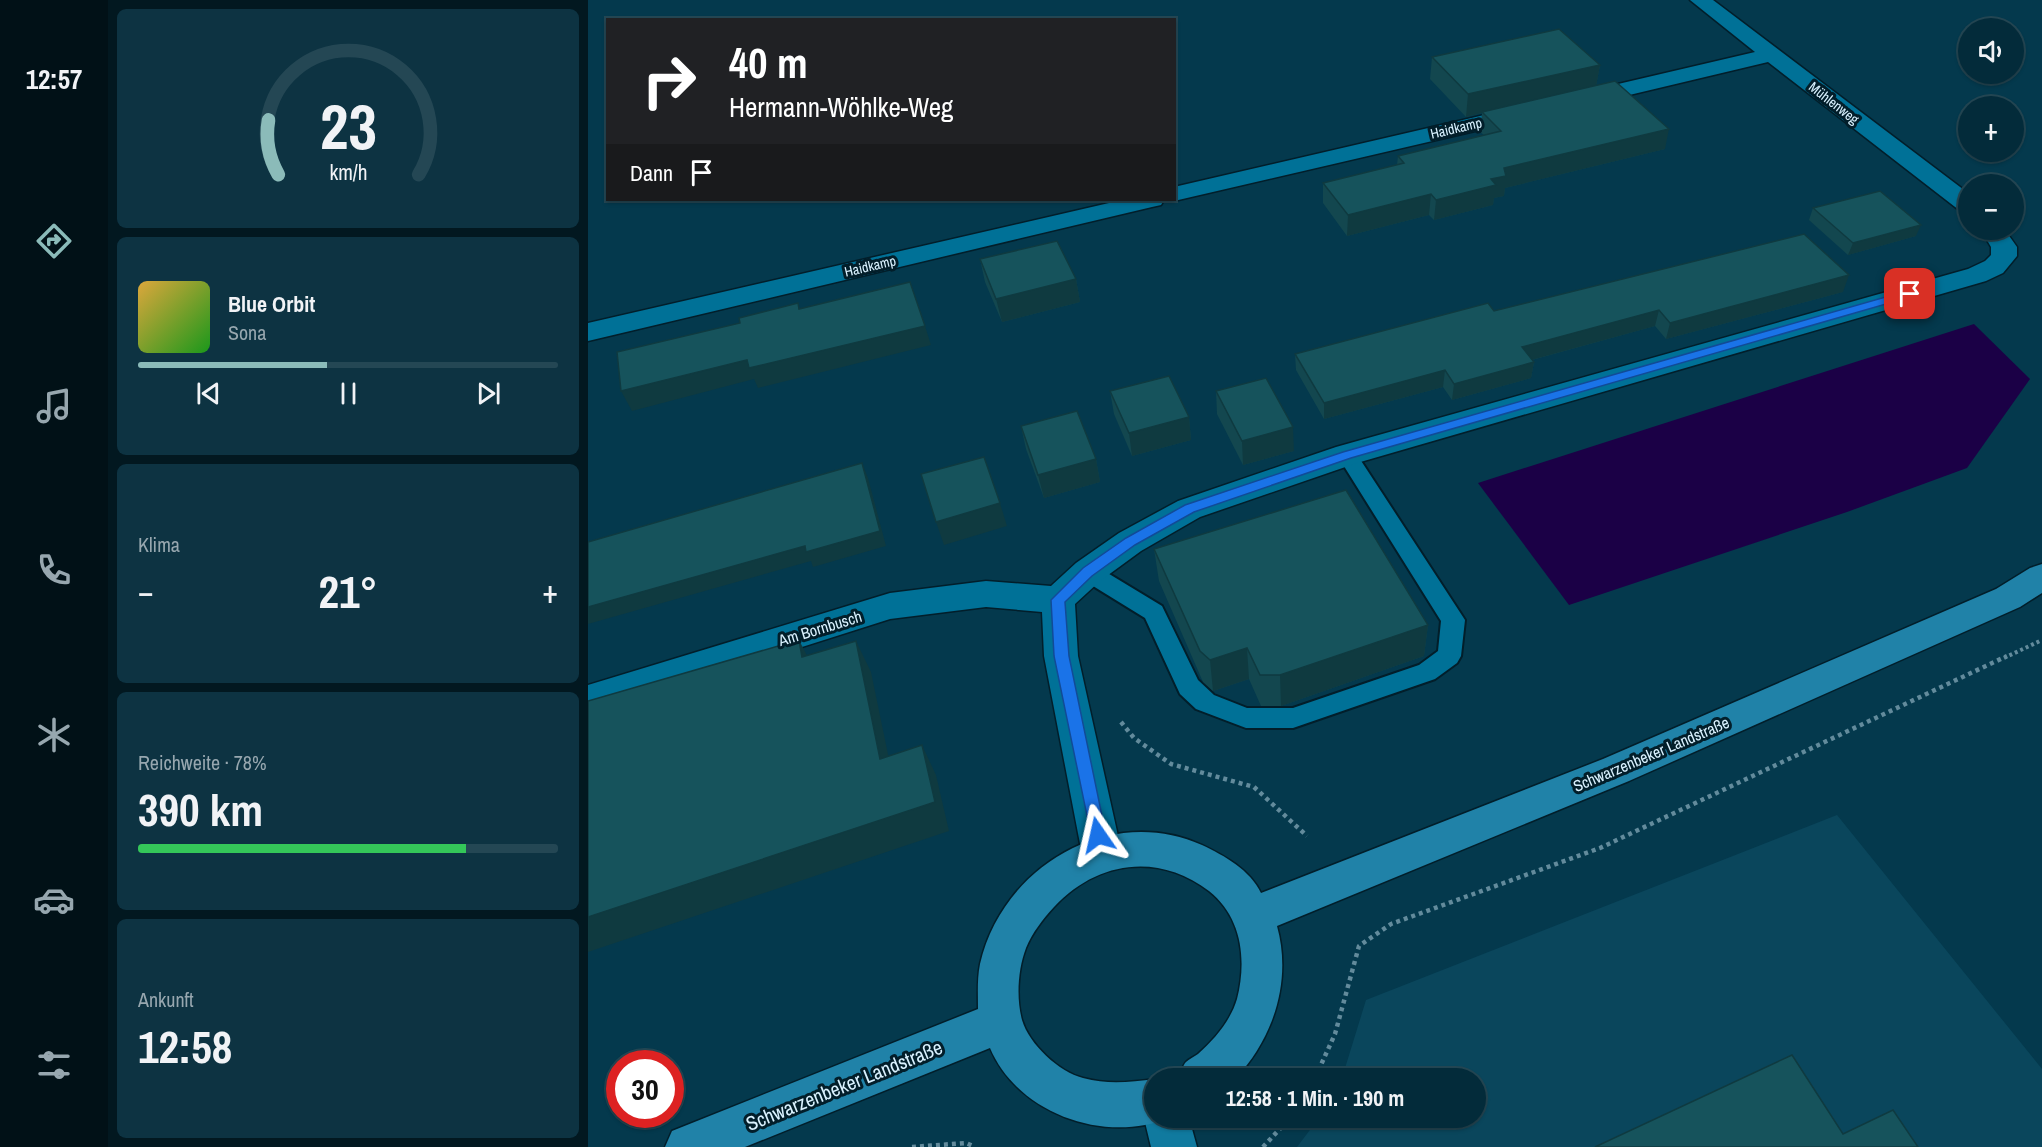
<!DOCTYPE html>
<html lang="de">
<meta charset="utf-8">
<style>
:root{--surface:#032b3a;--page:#0d3342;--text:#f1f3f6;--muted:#97a7af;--line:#244754;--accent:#8bbbb9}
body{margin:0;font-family:"Archivo Narrow",sans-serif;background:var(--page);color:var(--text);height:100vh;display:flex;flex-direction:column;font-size:22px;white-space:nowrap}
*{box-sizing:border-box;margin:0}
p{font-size:20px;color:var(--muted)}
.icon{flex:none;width:33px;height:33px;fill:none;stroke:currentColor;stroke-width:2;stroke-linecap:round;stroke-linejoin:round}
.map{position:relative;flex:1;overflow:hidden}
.sheet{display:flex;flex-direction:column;gap:9px;padding:9px;background:#021820;width:480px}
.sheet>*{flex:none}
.banner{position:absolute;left:18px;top:18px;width:570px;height:183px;border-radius:0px;box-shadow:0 2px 4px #0004,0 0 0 2px var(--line);background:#202124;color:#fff;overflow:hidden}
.fabs{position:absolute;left:1370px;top:18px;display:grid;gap:12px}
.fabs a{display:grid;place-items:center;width:66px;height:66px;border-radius:50%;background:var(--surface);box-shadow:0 2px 4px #0004,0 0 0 2px var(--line);font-size:30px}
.speed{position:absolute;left:18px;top:1050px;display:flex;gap:12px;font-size:30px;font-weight:700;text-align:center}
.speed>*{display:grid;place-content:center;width:78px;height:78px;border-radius:50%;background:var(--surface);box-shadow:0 2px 4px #0004,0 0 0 2px var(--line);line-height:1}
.speed .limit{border:9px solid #d22;background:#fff;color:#111}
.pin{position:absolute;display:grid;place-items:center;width:51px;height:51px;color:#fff;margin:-26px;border-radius:12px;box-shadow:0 3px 9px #0006}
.me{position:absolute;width:66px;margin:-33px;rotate:349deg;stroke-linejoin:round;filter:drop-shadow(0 0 4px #0008)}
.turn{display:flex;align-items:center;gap:21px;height:126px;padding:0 24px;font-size:27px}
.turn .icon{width:78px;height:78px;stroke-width:2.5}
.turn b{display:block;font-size:42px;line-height:51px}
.then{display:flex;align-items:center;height:57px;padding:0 24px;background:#0003;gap:12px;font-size:22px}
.big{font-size:45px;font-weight:700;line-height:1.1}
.sheet .tile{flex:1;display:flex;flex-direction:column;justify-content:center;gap:9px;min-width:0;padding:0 21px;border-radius:9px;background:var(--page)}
.sheet .dial{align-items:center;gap:0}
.dial svg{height:156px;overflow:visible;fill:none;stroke:var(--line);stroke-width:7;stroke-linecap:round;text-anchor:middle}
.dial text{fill:var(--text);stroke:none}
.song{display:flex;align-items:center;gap:18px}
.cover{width:72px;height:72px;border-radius:9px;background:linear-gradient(135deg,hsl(40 70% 55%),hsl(120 70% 35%))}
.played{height:6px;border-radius:3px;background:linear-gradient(90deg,var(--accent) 45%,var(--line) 45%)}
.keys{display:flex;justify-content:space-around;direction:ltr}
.heat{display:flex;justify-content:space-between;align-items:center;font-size:33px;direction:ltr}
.charge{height:9px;border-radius:4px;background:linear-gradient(90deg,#34c759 78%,var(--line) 0)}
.trip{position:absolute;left:556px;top:1068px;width:342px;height:60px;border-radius:30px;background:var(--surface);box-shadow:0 2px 4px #0004,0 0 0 2px var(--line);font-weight:700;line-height:60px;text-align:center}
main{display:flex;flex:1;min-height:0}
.tabs{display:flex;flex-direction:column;width:108px;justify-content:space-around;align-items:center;background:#011117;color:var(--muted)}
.tabs .icon{width:42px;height:42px}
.tabs .active{color:var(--accent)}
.tabs b{font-size:27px;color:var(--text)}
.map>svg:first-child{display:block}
.built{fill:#0a465c}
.water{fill:#1b0046}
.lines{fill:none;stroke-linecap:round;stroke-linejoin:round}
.lane-casing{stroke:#021e2a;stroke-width:4}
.street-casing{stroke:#021e2a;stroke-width:3}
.secondary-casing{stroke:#021e2a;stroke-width:3}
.primary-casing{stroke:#021e2a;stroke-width:3}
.path-far1{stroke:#638b9c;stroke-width:4;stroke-dasharray:3 3;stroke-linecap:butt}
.path{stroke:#638b9c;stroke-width:4.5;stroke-dasharray:4 4;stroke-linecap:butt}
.lane{fill:#007197;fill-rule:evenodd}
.street{fill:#007197;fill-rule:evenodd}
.secondary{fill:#107a9f;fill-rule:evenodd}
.primary{fill:#2082a8;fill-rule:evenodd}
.wall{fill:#13474f}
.shaded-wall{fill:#0f3a40}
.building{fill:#16535c;stroke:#0f3a40;stroke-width:1.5}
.route{fill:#1a73e8;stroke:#114b97;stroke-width:1.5}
.labels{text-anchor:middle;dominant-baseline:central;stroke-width:6;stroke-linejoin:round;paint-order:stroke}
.far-street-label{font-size:14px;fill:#daf2ff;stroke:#021e2a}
.street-label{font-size:16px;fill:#daf2ff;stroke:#021e2a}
.near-street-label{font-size:20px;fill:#daf2ff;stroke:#021e2a}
</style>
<main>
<nav class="tabs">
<b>12:57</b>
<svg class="icon active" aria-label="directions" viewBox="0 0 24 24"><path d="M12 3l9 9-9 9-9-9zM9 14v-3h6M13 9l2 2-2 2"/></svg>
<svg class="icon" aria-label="music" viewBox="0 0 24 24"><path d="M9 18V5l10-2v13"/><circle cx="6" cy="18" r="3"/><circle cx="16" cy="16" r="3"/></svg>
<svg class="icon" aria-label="phone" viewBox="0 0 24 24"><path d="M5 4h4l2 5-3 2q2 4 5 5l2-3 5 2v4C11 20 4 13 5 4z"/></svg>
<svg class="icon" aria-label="climate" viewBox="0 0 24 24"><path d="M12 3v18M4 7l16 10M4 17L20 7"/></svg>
<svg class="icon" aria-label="car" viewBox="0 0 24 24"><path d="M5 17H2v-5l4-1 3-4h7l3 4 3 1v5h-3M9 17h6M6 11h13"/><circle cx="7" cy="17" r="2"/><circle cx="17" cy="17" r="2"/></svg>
<svg class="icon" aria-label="filters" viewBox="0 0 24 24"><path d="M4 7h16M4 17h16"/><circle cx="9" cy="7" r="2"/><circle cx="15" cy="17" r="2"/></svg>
</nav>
<section class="sheet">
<div class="tile dial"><svg viewBox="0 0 100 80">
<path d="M14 69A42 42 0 1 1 86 69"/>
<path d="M14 69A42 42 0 0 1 9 41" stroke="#8bbbb9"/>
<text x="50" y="56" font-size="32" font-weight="700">23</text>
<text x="50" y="72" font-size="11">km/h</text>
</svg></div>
<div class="tile">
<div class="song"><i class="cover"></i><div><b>Blue Orbit</b><p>Sona</p></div></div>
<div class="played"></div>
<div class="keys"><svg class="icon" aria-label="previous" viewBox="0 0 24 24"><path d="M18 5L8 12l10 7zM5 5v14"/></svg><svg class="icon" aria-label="pause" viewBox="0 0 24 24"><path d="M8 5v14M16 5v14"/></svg><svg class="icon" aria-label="next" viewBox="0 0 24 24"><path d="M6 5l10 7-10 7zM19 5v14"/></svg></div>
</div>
<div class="tile"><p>Klima</p>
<div class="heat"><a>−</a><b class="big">21°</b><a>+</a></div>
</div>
<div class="tile"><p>Reichweite · 78%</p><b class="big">390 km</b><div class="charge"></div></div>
<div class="tile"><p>Ankunft</p><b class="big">12:58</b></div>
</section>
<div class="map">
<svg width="1454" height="1147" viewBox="0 0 1454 1147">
<rect width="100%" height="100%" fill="#04394d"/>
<path class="built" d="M1249,815l205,254v78h-745l22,-29h157v-40h-134l24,-78z"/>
<path class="water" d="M1386,324l56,55 -63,89 -120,44 -278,93 -91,-122z"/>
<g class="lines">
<g class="lane-casing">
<path id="lane" d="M759,448l7,2 111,170 -4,36 -4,7 -22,16 -142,49h-47l-50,-19 -16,-15 -35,-76 -65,-40 -3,-6 3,-6 8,-3 8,3 66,40 36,74 16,15 33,13h46l126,-43 19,-14 3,-30 -104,-166 3,-5z"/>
</g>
<g class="street-casing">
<g id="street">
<path d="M1102,0h23l255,193v19l-9,-2 -191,-148 -189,45 -8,-2 -3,-5 3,-5 184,-43z"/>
<path d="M935,106l8,2 3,5 -3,5 -357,83 -7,-1h7v-13z"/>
<path d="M534,200h42l-3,5 -9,2 -564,134v-18z"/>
<path d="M1393,230h24l12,17v9l-14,17 -17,8 -629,182 -157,54 -59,34 -41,30 -25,23 3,52 44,198 -6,13 -14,5 -14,-5 -6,-13 -38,-198 -2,-44 -56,-5 -96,12 -302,96v-30l302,-92 96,-12 65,5 25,-23 43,-30 59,-32 158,-54 632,-178 17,-8 6,-6v-8z"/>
</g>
</g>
<g class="secondary-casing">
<path id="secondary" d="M567,1100v18h34l8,29h-46l-7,-29 7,-16z"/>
</g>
<g class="primary-casing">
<path id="primary" d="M1454,564v29l-22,14 -391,174 -352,145c15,54 -3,111 -41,152h-57c2,-5 4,-13 7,-16 3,-3 8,-5 12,-8 16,-14 33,-34 39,-55 10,-39 5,-82 -28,-108 -51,-39 -112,-30 -155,16 -11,12 -22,26 -28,41 -8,21 -10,50 -4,72 7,24 37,52 61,58 26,7 47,4 72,1v39h14c-64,26 -151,-4 -179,-70l-245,99h-80l7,-16 306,-122c0,-15 -1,-30 2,-45 22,-97 129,-161 222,-119 23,11 48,25 59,48l342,-134 393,-170 34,-21z"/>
</g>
<path class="path-far1" d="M1416,658l38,-18"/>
<g class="path">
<path d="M533,722l13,16 37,26 83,23 53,49"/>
<path d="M727,1078l20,-44 24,-88 32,-22 209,-76 407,-192"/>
<path d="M324,1147l54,-4 9,4"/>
<path d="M675,1147l27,-29"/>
</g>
<use href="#lane" class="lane"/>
<use href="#street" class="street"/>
<use href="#secondary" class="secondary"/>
<use href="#primary" class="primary"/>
</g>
<g class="wall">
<path d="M844,57l168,8 -4,21 69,63 -160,39 -1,8 -10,2 -1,7 -59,15 -5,-5 -82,21 -24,-33v-20l74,-18 1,-9 86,-21 -4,-3 2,-19 -16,4 -36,-38z"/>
<path d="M1225,208l103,28 -68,19 -39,-35z"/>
<path d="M392,259l96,20 4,23 -78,20 -17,-40z"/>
<path d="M1255,292l-177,47 -11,-13 -123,34 2,2 -3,16 -79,22 -9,-13 -119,32 -28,-49 -1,-16 199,-43z"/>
<path d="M522,391l79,26 2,23 -59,16 -18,-42z"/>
<path d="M628,391l78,60 -51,14 -26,-51z"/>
<path d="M433,426l75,33 4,23 -56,16 -18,-49z"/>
<path d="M566,549l274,76 -4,31 -143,50h-20l-12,-27 -36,12 -10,-9 -44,-101z"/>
</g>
<g class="shaded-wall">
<path d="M1012,65l-4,22 -114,25v1l-16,4 2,-23z"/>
<path d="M1081,129l-4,20 -160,39 -1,8 -10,2 -1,7 -59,15 2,-20 55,-21 13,-11z"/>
<path d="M843,194l-2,21 -82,21 1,-21z"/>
<path d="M1333,225l-5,11 -68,19 5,-12z"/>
<path d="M1261,275l-6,17 -177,47 4,-16z"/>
<path d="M488,279l4,23 -78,20 -6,-23z"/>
<path d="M1071,310l-4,16 -135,37 2,-16z"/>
<path d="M337,326l6,19 -173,43 -4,-9 -122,32 -11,-20 126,-31z"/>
<path d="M946,362l-3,16 -79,22 2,-16z"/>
<path d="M857,370l-2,17 -119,32v-16z"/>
<path d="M601,417l2,23 -59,16 -3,-23z"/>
<path d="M705,427l1,24 -51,14 -1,-24z"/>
<path d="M508,459l4,23 -56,16 -6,-23z"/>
<path d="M274,463l6,15 18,68 -73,21 -2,-6 -223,63v-17l217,-61z"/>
<path d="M412,503l7,23 -63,19 -8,-23z"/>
<path d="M840,625l-4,31 -143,50 -1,-31z"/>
<path d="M211,640l16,31 -13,-14z"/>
<path d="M268,641l15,31 24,116 -15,-29z"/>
<path d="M659,648l2,31 -36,12 -3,-31z"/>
<path d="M334,745l14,30 13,56 -361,121v-35z"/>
</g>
<g class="building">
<path d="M971,29l41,36 -132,29 -36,-37z"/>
<path d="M1027,81l54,48 -165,39 2,8 -15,3 5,6 -60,15 -5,-6 -83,21 -25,-32 81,-20 -6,-7 103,-25 -19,-19z"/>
<path d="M1292,191l41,34 -68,18 -40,-35z"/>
<path d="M1216,234l45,41 -179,48 -11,-13 -137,37 12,15 -80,22 -9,-14 -121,33 -29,-49 193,-51 6,8z"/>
<path d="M469,241l19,38 -80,20 -16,-40z"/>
<path d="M322,282l15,44 -176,42 -2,-8 -126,31 -4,-39 123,-29 -1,-5 59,-15 1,6z"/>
<path d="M581,376l20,41 -60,16 -19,-42z"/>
<path d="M678,378l27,49 -51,14 -26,-50z"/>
<path d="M489,411l19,48 -58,16 -17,-49z"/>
<path d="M396,457l16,46 -64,19 -15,-48z"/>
<path d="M274,463l18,68 -74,21 -1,-6 -217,61v-65z"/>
<path d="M758,490l82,135 -148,50h-20l-13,-27 -37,12 -10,-9 -46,-102z"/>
<path d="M211,640l3,17 54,-16 24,118 42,-14 13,57 -347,115v-216z"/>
<path d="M1204,1055l51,79 50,-24 25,37h-323z"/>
</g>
<path class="route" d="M1322,290l4,1v5l-563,162 -157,54 -59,33 -43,31 -27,26 4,54 37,179 -2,5 -6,2 -6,-2 -38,-184 -3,-56 32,-32 43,-30 59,-33 158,-53z"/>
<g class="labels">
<g class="far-street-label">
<text transform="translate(1246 103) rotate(38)">Mühlenweg</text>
<text transform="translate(868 128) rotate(-13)">Haidkamp</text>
<text transform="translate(282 266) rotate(-13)">Haidkamp</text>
</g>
<g class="street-label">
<text transform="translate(232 628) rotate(-17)">Am Bornbusch</text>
<text transform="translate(1063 754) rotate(-23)">Schwarzenbeker Landstraße</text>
</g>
<g class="near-street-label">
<text transform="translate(256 1085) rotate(-22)">Schwarzenbeker Landstraße</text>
</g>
</g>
</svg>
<div class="fabs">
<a><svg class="icon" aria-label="sound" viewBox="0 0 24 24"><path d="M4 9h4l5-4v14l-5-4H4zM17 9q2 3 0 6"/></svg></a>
<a>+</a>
<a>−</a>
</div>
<div class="speed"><div class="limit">30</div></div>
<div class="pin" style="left:1322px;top:294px;background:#d93025"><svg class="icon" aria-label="arrive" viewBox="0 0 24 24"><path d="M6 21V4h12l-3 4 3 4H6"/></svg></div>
<svg class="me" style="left:510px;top:835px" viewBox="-20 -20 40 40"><path d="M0-17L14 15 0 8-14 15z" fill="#1a73e8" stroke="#fff" stroke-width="4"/></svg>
<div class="trip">12:58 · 1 Min. · 190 m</div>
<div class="banner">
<div class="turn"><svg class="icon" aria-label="right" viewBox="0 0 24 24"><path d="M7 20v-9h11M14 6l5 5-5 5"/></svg><div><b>40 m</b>Hermann-Wöhlke-Weg</div></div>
<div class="then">Dann<svg class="icon" aria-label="arrive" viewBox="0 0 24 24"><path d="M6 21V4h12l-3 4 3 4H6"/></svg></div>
</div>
</div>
</main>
